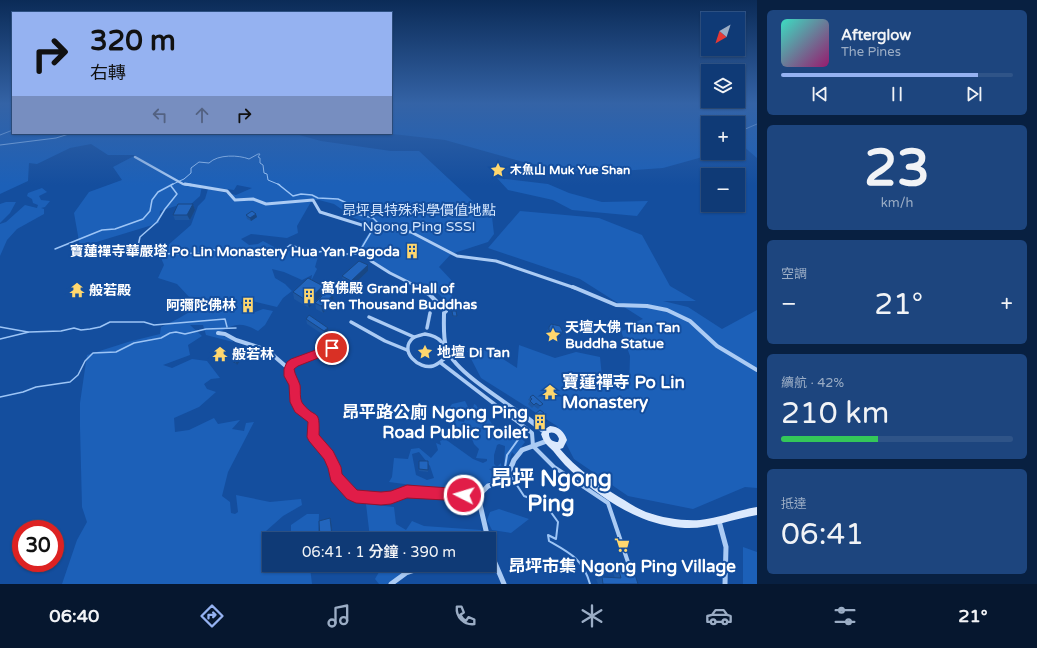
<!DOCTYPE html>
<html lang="zh-TW">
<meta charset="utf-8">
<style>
:root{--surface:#0f3a76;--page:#1d457e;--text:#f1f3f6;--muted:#9badc5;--line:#2f5488;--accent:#95b2f1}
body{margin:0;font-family:"Varela Round","Noto Sans TC",sans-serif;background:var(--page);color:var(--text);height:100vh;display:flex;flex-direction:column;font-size:15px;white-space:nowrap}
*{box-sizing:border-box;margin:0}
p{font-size:13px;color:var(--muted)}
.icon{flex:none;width:22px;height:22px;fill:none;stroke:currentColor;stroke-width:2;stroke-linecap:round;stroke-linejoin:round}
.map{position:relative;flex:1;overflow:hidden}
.panel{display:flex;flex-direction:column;gap:10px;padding:10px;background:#082041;width:280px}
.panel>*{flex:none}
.top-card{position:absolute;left:12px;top:12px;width:380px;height:122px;border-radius:0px;box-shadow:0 1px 3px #0004,0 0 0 1px var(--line);background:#95b2f1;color:#111;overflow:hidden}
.needle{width:26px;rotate:219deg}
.buttons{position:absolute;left:701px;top:12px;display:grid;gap:8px}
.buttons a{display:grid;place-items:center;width:44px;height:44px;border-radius:0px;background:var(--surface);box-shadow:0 1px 3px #0004,0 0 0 1px var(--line);font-size:20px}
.speed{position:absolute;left:12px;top:520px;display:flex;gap:8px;font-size:20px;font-weight:700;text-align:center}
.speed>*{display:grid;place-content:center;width:52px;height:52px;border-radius:50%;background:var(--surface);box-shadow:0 1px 3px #0004,0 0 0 1px var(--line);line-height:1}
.speed .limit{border:6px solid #d22;background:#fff;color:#111}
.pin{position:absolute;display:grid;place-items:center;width:34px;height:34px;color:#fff;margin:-17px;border:2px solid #fff;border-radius:50%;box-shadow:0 1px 4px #0007}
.me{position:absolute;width:44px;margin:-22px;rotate:275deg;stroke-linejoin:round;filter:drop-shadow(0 0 3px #0008)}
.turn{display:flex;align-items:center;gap:14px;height:84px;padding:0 12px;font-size:18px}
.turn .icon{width:52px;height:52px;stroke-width:2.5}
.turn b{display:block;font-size:28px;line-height:34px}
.lanes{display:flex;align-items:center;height:38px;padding:0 12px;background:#0003;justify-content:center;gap:20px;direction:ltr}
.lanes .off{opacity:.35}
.big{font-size:30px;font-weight:600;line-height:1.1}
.panel .card{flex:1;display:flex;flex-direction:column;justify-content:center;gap:6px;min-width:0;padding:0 14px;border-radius:6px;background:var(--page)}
.panel .dial{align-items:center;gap:0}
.dial b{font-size:52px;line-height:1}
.song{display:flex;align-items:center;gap:12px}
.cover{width:48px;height:48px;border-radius:6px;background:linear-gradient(135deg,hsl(170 70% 55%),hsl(320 70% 35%))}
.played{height:4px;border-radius:2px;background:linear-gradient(90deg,var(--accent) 85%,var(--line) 85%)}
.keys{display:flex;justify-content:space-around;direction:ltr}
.heat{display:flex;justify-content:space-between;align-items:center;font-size:22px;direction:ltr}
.charge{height:6px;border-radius:3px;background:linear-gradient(90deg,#34c759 42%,var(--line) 0)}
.trip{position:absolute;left:262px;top:532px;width:234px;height:40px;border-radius:0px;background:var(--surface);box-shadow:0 1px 3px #0004,0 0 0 1px var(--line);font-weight:600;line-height:40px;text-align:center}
.menu{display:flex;height:64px;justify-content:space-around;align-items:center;background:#06172f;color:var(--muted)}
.menu .icon{width:28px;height:28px}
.menu .active{color:var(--accent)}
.menu b{font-size:18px;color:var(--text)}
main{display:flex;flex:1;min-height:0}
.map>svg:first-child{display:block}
.green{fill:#1c60b8;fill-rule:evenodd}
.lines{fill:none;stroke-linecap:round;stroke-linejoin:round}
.stream-far2{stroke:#9dc5f6;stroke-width:1}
.stream-far1{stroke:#9dc5f6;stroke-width:1.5}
.stream{stroke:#9dc5f6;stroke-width:2}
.pedestrian-far1{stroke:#abcbf4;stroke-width:3.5}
.pedestrian{stroke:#abcbf4;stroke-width:4}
.minor-far3{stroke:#abcbf4;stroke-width:2.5}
.minor-far2{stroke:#abcbf4;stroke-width:3}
.minor-far1{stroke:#abcbf4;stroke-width:4}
.minor{stroke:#abcbf4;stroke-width:5}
.secondary{fill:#dbe9fd;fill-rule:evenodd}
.wall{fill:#1d57a3}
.shaded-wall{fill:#184784}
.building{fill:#2265bd;stroke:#184784}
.route{fill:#e11d48;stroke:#92132f}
.labels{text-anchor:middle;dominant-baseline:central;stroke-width:4;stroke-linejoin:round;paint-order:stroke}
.far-poi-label{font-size:12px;font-weight:bold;fill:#fff;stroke:#144e9e;text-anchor:start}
.park-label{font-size:14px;fill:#d4e6fd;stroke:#144e9e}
.poi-label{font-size:14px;font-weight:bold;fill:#fff;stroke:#144e9e;text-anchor:start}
.near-poi-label{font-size:17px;font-weight:bold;fill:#fff;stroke:#144e9e;text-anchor:start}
.near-district-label{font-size:22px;font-weight:bold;fill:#fff;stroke:#144e9e}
</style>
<main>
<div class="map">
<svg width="757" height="584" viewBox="0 0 757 584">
<rect width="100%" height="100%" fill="#144e9e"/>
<g class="green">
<path d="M0,103h13v30h279l29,8 70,10h28l61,57 12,9 2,17 -6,8 -37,12 -12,13 15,16 -3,16 -5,3 -6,-7 -13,-11 -15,-2 -18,-6 -12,-6 -8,-8 -14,-6c-1,-11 5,-18 12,-26l-4,-7 -14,-5 -20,-14 -15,-4h-7l-15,26 1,7 -11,5 -36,-4 -10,5 8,6 9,-1 5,-3 13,7 19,4 7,-5 18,3 -5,17 2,2 -6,12 1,-6 -10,5 -18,-8 -12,-3 3,9 10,6 7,7 -9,7 -6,9 -29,-7 -6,6v4l11,3 10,-4 10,2 -8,14 -7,6c-18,-10 -25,-7 -41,3l14,5 2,3 -27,-7 -3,-10h-13l12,11 -14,9 2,10 -27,10 9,3 20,-9 15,2 13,17 -9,1 -7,5 3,5 9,3 -17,15 -25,11 1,14 14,-2 25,-12 4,6 22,-4 -8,9 12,2 2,-8 8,-1 -26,50 -6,24 8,6 1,11 4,1 3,-2 -2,-17 34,7 31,-3 1,6 -19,11 -17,15 4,8 -1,26h40l1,2 2,17h-250l15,-44 10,-18 -5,-15 -2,-80v-24l7,-48 41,-13 32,-8 1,-7c13,-6 24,-12 35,-19l-5,-9 -14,-15 -19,-6 6,-13 -5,-12 32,-28 7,-19 7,-7 3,-10 28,6 16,-7 -15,-3 -3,5 -32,-4 -2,10 -10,9h-11l-19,6 -1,12 -79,24 -6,-34 15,-21 33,-12 -9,-13 23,-12h-28l-17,-11 -21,4 -33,16 -8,-1 -1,18 -28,13z"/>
<path d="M391,103h366v55l-14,-12 -5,1v-24h-30v30h9l-54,15 -71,5 -65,-10 -82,-23 -61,-7h7z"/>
<path d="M497,178l51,6 21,9 33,9 46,-1 -11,15 -65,-6 -19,-10 -45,-10z"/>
<path d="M42,188l5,4 -8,4 2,4 9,1 -5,6 -4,1 3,1v5l-27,15 -10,11 -7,16v-32l6,-2 19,-17 12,3 1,-3 -5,-2 -1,-4 -5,-3 1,-3z"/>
<path d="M6,202h10l-6,11 -10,10v-19z"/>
<path d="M520,211l79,7 43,17 28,51 26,15h-33l25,6 34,22 35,-19v178l-12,-1 -52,22 -65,-13 -54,-37 -17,-33 -76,-48 -14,-27 22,-1 28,18 2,-23 36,13 21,-6 24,5 2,20 10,9 17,3 1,-33 -9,-25 11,-3 -4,-3 15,-6 -63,-40 -92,-31z"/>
<path d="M465,401l3,6 -10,8v6l6,1 1,-3 6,-3 3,-12 2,1 2,3 -3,6 1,4 6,3 6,-3 4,6 1,9 4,4 7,-5 10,5 -1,-8 4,3 1,3 7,7 -10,13 -3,-3 -4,12 -4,3 1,-21 -6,-2 -2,1 -3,10v9l3,3 4,-4 1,9h-5l-3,-4 -5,1 7,6 -3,7h-4l-13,11 -22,-2 -1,5 -5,1 -4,-5 -6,4 -9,-6 -17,-5 -23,-3 3,-5 2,-19 14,1 3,-10 8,-1 12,10 7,-8 -2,-7 5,2 -1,-4 5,-2 28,20 10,4 4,-2v-2l-11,-1 3,-9 -5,-5 -2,-5 4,-2 -1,-4 7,-5 -6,1 -6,-3 5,5 -6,3 -6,-1v5c-10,-5 -7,-14 -8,-23l-14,-1 -9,-5v-4h5l10,6 5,-7zM419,452l11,14 4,12 -7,2 -11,-5 -4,-21z"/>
<path d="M366,504l28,3 2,17 10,6 6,-9 12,5 57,4 2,9h-103l-10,-1z"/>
<path d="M499,509l30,10 -18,14 -19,-3 -5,-10 3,-8z"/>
<path d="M307,514h12l-1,25h-27v-14z"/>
<path d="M743,547l14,5v32h-14z"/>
<path d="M383,565h36l-32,19h-8l-4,-5z"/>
</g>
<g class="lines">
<g class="stream-far2">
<path d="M0,104l3,-1"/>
<path d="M0,135l13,-5"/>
<path d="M738,135l5,-5 14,-6"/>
<path d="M0,145l56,-7 16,-5"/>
<path d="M706,150l2,-3"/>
<path d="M171,185l13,-6 7,-6v-5l8,-6 10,1c9,-9 30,-8 40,-4l9,-5h2l-2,3 2,1v5l3,2 1,8 3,1 1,6 12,5"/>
</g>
<g class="stream-far1">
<path d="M278,184l15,12 8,-2 11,1 6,3 20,1 11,5 -1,8 25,6 4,4 -16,27 3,8"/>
<path d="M55,249l47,-19 13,-1 28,-10 7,-8 2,-11 6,-8 15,-8"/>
<path d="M138,252v-6l2,-9 17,-15 8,-13 12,-15 -6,-8"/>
<path d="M156,254l47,-1 7,-4 35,8"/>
<path d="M246,257l34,-4 10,-8 7,2 8,8 23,-5 2,-2 13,6h18"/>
<path d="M0,327l28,5"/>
<path d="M0,339l29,-7 32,-1 13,-3 7,2 9,-1 10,-2 10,-5h34l10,3 71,-6 2,8"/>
<path d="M0,397l23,-5 13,-5 34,-5 8,-7 7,-14 8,-8 23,-1 18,-9 27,-5 9,-5 6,-1 9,2 21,-5 30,-1"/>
</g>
<path class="stream" d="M520,437l-13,18 -2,12 19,29 14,5 12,10 8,11 -2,17 -8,-4 1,6c21,12 34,18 41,43"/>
<g class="pedestrian-far1">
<path d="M369,317l45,20"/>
<path d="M351,322l34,19 22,9"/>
<path d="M427,328l3,-15"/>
<path d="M425,334c14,2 23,10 19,25 -3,2 -7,6 -11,7 -14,4 -35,-15 -20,-28 3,-2 8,-3 12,-4z"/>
<path d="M441,363l73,56"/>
</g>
<path class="pedestrian" d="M513,418l19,15 1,13 21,21 54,36 23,68"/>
<path class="minor-far3" d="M135,157l48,27 8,1"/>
<g class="minor-far2">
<path d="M185,184l42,7 8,9 18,-1 13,5 47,-4 7,12 45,14 46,6 46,24 39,5 79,27"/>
<path d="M371,261l19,12 30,15"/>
</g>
<g class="minor-far1">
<path d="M418,287l12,8 16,16 -2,2c0,11 -1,23 2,34 7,25 61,55 82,72"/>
<path d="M573,287l43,18 31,1 20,4 23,11 27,25 40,24"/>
<path d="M218,333l7,1 11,6 31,10 22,19"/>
<path d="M314,419l-15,-11 -3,-6 -2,-18 -4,-8 -1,-7 5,-7 38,-14"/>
</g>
<g class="minor">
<path d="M313,418l1,1 -1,18 15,18 6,12 2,10 15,17 5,2 35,2 16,-7 71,5 10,43"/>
<path d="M527,418l18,14"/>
<path d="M478,496l10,-10 9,-2 6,-6 7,-8 4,-10 8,-10 25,-9"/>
<path d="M719,521l7,26 -1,37"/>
<path d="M489,545l3,11 -3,4"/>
<path d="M492,556l12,28"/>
<path d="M452,565l17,3 14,-3"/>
<path d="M391,584l15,-11 24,-8"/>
</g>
<path class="secondary" d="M550,426c9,1 14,5 17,14l-4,8 -3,1c16,19 38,35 59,48 9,5 17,11 27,15 17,6 36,9 54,8 20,-2 38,-10 57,-13v8c-25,4 -47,14 -72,13 -16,-1 -33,-5 -48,-12 -24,-10 -53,-32 -72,-51 -6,-6 -10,-13 -16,-18 -4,-4 -6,-7 -8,-13l4,-5zM549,433c5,-2 9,2 10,6l-1,3c-5,0 -8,-2 -9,-7z"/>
</g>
<g class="wall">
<path d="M193,204l2,6 -5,10h-15l-2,-5z"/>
<path d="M246,215l11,2 -6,4 -4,-2z"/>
<path d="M368,265v6l-17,16 -8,-5 -1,-6z"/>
<path d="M78,286l3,3 -2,4 -5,-1 -3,-3z"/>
<path d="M323,286l1,7 -15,15 -15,-9 -1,-7z"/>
<path d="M333,295l1,7 -11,11 -7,-4 -1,-6z"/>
<path d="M253,300l1,3 -6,6 -6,-3 -1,-3z"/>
<path d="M452,311l5,5 -1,1h-3z"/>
<path d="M306,319l22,9 1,5 -4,3 -18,-12z"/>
<path d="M551,324l9,13 -4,3h-5l-5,-5v-3l3,-5z"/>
<path d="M530,397l10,10 -2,2 -4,-3 -2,2 -4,-4 2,-3 -2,-1z"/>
<path d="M535,414l7,2 5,5 -4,4 -10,-8z"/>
<path d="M419,461l9,9v2l-9,-1z"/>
<path d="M330,518l1,3 2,17 -4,1h-9v-1z"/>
<path d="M618,568l20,16h-40l-2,-5 6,-2 13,1 -3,-8z"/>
</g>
<g class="shaded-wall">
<path d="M193,204l2,6 -5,10 -3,-5z"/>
<path d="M256,214l1,3 -6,4 -1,-3z"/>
<path d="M368,265v6l-17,16v-6z"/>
<path d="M78,286l3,3 -2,4 -3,-4z"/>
<path d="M323,286l1,7 -15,15 -2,-7z"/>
<path d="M333,295l1,7 -11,11 -2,-7z"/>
<path d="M253,300l1,3 -6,6 -1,-3z"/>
<path d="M328,328l1,5 -4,3 -1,-5z"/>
<path d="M563,332l-3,5 -4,3 3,-5z"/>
<path d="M221,350l2,5 -4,2 -1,-2z"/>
<path d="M239,360l1,1 -3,4 -1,-2z"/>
<path d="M330,518l1,3 2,17 -1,-2z"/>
</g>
<g class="building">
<path d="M178,204h15l-6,11h-14z"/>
<path d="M252,211l4,3 -6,4 -4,-3z"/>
<path d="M359,261l9,4 -17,16 -9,-5z"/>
<path d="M308,278l15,8 -16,15 -14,-9z"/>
<path d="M73,286h5l-2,3h-5z"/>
<path d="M327,291l6,4 -12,11 -6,-3z"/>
<path d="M247,297l6,3 -6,6 -6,-3z"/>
<path d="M452,311h4l1,5h-4z"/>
<path d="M309,315l19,13 -4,3 -18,-12z"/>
<path d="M551,324l9,2 3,6 -4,3h-5l-5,-5v-3z"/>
<path d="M221,350l1,3 -4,2 -1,-4z"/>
<path d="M235,358l4,2 -3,3 -3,-1z"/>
<path d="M533,395l10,9 -3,2 -4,-3 -2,2 -4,-4 2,-2 -2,-2z"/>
<path d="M540,410l4,3 -3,2 6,6 -2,2 -10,-9z"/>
<path d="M419,461h9v9l-9,-1z"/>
<path d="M330,518l2,18 -12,2 -1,-17z"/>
<path d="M618,568h15l5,16h-35l-1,-7 19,1z"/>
</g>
<linearGradient id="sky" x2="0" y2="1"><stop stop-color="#0b2b57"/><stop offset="0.56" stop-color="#3463a6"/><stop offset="1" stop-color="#3463a6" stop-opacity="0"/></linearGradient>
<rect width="757" height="185" fill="url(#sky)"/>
<path class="route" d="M332,344l4,1 1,3 -1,3 -38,15 -4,3c1,6 4,10 6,16 1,5 -1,14 3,19 13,16 17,3 16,31l14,16 8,16 1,7 15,16 24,2 10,-1 16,-6 57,4 4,1 2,5 -2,5 -4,1 -57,-3 -16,6 -10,1 -25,-2 -9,-4 -16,-18 -3,-13 -4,-9 -15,-18 -2,-4 1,-15 -13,-10 -5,-10 -1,-17 -5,-9v-7l3,-7 4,-3z"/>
<defs>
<g id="sight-bare" transform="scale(1.2)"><path d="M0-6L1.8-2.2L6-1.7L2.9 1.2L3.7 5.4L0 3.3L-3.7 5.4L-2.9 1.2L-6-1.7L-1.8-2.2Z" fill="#ffd76e" stroke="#144e9e" stroke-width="2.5" paint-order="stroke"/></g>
<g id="building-bare" transform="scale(1.2)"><path d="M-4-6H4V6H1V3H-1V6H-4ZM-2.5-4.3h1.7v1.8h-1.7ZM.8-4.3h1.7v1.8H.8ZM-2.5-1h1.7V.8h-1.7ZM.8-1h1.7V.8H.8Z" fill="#ffd76e" stroke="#144e9e" stroke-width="2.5" paint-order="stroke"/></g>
<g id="temple-bare" transform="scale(1.2)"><path d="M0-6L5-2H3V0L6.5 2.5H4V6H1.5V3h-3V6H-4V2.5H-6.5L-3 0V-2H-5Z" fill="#ffd76e" stroke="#144e9e" stroke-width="2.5" paint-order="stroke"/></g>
<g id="supermarket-bare" transform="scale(1.2)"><path d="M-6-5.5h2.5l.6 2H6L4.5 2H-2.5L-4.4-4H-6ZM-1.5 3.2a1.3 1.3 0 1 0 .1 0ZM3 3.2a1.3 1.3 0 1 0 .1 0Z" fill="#ffd76e" stroke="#144e9e" stroke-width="2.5" paint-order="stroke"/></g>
</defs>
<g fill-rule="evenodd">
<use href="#sight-bare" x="498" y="170"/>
<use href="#building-bare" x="412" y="251"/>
<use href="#temple-bare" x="77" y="290"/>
<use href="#building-bare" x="309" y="296"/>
<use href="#building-bare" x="248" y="305"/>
<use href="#sight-bare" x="553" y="335"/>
<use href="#sight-bare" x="425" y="352"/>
<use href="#temple-bare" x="220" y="354"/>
<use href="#temple-bare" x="550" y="392"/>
<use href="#building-bare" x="540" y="422"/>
<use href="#supermarket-bare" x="622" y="545"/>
</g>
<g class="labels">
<g class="far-poi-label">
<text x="510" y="170">木魚山 Muk Yue Shan</text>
</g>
<g class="park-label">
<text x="419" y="210">昂坪具特殊科學價值地點<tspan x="419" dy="16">Ngong Ping SSSI</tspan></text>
</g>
<g class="poi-label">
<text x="400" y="251" text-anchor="end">寶蓮禪寺華嚴塔 Po Lin Monastery Hua Yan Pagoda</text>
<text x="321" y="288">萬佛殿 Grand Hall of<tspan x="321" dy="16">Ten Thousand Buddhas</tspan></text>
<text x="89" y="290">般若殿</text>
<text x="236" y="305" text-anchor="end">阿彌陀佛林</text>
<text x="565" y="327">天壇大佛 Tian Tan<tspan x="565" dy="16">Buddha Statue</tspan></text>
<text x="437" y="352">地壇 Di Tan</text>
<text x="232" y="354">般若林</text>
</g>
<g class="near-poi-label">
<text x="562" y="382">寶蓮禪寺 Po Lin<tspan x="562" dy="20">Monastery</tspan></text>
<text x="528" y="412" text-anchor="end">昂平路公廁 Ngong Ping<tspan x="528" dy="20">Road Public Toilet</tspan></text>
<text x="622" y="566" text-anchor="middle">昂坪市集 Ngong Ping Village</text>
</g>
<g class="near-district-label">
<text x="551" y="479">昂坪 Ngong<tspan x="551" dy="25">Ping</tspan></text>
</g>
</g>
</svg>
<div class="buttons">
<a><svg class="needle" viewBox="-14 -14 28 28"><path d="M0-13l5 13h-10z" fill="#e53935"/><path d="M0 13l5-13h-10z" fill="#9badc5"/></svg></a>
<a><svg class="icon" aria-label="layers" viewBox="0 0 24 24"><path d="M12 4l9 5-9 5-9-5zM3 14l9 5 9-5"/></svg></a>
<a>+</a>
<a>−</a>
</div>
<div class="speed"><div class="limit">30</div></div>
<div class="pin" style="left:332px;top:348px;background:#d93025"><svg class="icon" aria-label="arrive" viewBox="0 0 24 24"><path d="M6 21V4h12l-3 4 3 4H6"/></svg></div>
<svg class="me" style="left:464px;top:495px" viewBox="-20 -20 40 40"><circle r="17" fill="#e11d48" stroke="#fff" stroke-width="3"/><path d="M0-11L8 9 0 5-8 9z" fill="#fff"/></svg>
<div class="trip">06:41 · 1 分鐘 · 390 m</div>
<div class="top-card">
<div class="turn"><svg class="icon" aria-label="right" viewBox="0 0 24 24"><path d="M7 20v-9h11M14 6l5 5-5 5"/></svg><div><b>320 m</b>右轉</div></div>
<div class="lanes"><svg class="icon off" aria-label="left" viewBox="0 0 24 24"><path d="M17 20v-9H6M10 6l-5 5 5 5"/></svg><svg class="icon off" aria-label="ahead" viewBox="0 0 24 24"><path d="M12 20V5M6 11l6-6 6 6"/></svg><svg class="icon" aria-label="right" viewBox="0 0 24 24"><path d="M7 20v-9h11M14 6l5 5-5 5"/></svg></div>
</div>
</div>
<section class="panel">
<div class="card">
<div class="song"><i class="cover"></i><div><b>Afterglow</b><p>The Pines</p></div></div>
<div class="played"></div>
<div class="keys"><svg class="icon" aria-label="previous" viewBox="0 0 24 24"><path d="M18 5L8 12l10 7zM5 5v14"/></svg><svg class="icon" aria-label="pause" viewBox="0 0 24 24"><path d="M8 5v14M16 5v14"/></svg><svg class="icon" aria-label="next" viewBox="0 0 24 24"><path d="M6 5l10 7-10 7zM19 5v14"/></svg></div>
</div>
<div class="card dial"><b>23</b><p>km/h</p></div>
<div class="card"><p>空調</p>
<div class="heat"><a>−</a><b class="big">21°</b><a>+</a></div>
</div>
<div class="card"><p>續航 · 42%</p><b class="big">210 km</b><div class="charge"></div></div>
<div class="card"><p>抵達</p><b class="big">06:41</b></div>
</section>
</main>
<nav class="menu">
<b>06:40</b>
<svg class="icon active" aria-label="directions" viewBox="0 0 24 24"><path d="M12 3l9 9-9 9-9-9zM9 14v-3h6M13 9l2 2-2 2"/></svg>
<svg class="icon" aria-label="music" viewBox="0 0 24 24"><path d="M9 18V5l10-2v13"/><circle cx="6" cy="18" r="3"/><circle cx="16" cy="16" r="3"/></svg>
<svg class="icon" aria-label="phone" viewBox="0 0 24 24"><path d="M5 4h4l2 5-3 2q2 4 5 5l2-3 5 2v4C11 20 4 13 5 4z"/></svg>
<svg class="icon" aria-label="climate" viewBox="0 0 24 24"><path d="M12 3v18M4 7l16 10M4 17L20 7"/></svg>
<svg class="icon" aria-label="car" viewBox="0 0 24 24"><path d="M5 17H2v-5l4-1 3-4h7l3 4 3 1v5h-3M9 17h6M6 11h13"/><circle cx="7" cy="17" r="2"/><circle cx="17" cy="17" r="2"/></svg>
<svg class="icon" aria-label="filters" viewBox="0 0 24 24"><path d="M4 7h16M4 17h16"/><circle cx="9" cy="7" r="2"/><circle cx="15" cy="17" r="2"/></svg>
<b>21°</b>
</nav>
